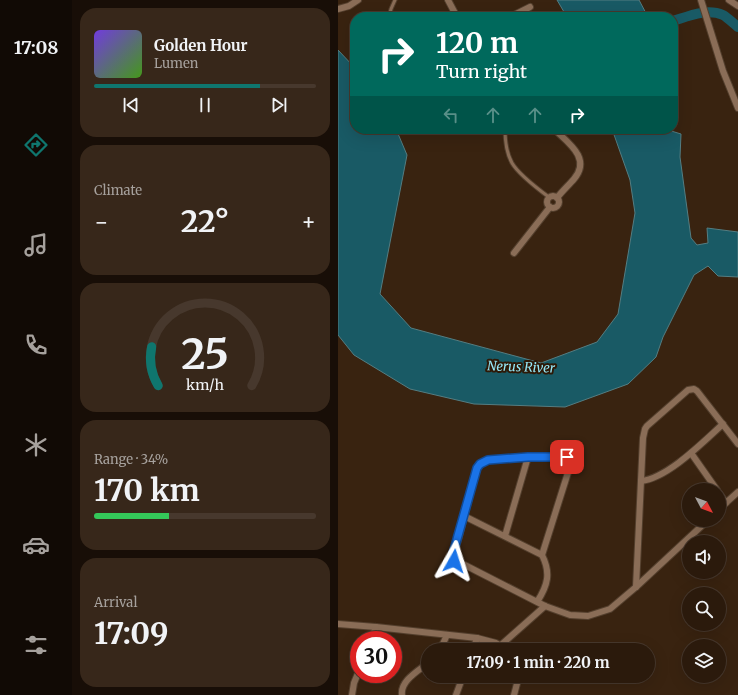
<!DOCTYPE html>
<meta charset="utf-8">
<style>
:root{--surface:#2b1a0c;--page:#37271a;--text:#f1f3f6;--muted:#a6a19d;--line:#47382d;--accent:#0f766e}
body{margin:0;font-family:Merriweather,serif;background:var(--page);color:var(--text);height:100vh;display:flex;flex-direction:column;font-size:15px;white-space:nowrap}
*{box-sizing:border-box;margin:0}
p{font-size:13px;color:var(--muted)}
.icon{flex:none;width:22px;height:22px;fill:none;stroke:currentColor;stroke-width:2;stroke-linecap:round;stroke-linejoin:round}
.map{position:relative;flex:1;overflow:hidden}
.side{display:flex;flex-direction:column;gap:8px;padding:8px;background:#180e07;width:266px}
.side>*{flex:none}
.guide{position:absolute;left:12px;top:12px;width:328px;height:122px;border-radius:16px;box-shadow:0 4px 16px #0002,0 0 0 1px var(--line);background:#00695c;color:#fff;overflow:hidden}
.needle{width:26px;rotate:131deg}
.controls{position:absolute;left:344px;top:483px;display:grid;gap:8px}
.controls a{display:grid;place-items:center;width:44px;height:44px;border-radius:50%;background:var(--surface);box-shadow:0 4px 16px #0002,0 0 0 1px var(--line);font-size:20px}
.speed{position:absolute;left:12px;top:631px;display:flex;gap:8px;font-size:20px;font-weight:700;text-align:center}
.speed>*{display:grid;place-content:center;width:52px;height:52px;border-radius:50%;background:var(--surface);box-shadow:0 4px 16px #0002,0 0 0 1px var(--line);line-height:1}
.speed .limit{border:6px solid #d22;background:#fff;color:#111}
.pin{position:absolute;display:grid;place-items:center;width:34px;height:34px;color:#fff;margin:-17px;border-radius:8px;box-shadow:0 2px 6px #0006}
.me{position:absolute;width:44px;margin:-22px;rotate:6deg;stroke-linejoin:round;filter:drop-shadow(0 0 3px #0008)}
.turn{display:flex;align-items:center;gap:14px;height:84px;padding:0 20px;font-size:18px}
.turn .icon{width:52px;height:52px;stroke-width:2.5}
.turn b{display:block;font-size:28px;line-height:34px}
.lanes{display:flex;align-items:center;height:38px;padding:0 20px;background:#0003;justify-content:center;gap:20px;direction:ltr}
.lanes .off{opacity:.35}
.big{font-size:30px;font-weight:700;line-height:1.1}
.side .widget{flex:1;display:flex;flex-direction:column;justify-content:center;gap:6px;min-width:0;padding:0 14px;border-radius:16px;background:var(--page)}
.side .dial{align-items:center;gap:0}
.dial svg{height:104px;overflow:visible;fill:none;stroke:var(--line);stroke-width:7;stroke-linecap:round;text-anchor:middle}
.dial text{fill:var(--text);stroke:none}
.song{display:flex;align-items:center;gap:12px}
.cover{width:48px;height:48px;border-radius:6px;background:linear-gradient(135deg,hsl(260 70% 55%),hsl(100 70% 35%))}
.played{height:4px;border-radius:2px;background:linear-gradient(90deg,var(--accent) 75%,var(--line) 75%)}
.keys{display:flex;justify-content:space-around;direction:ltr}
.heat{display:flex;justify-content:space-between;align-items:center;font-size:22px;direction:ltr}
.charge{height:6px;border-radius:3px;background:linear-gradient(90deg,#34c759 34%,var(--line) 0)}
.trip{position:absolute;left:83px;top:643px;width:234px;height:40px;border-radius:20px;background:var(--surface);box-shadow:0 4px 16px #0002,0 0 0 1px var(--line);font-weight:700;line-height:40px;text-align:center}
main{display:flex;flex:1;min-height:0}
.dock{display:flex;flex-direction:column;width:72px;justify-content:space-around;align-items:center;background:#110a05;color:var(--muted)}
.dock .icon{width:28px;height:28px}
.dock .on{color:var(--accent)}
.dock b{font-size:18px;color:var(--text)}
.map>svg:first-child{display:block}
.water{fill:#195a65;stroke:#547d82}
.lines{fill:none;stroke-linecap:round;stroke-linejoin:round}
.river{stroke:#195a65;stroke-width:10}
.service-casing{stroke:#533f2d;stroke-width:5}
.minor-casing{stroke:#533f2d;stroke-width:8}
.service{stroke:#8a6d57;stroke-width:3}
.minor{stroke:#8a6d57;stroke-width:6}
.route-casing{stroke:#114b97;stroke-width:10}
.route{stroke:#1a73e8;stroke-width:7}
.labels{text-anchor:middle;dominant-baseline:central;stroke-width:4;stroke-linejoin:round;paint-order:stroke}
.water-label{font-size:13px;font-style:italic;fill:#95e8f8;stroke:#2e1907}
</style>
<main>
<nav class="dock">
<b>17:08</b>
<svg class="icon on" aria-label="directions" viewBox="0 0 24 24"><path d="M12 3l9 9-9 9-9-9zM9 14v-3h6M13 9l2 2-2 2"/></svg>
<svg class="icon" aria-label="music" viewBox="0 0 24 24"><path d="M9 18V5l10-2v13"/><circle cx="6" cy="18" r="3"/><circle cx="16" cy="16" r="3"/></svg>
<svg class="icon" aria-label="phone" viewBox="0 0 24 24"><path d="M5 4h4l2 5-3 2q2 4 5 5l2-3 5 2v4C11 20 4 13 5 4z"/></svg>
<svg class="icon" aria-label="climate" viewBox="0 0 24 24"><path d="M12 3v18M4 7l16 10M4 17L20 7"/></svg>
<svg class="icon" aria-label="car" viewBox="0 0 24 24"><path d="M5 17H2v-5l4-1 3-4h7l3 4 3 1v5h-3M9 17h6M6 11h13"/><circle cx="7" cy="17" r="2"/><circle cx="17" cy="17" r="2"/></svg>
<svg class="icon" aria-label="filters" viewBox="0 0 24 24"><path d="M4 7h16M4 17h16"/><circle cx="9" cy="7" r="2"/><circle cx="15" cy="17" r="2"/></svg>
</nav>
<section class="side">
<div class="widget">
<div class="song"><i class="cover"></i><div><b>Golden Hour</b><p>Lumen</p></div></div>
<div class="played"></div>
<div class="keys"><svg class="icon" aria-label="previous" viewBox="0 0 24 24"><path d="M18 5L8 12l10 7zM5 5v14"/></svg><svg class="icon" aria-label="pause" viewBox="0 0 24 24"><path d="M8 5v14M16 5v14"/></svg><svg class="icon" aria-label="next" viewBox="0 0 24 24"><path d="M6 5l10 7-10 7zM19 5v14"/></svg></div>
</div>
<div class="widget"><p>Climate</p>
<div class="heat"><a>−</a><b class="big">22°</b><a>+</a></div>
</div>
<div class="widget dial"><svg viewBox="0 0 100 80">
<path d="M14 69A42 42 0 1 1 86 69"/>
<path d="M14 69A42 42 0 0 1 9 39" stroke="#0f766e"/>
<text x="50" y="56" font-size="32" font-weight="700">25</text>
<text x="50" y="72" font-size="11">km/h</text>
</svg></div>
<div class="widget"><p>Range · 34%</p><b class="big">170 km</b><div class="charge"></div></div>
<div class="widget"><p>Arrival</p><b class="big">17:09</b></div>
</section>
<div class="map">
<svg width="400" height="695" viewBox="0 0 400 695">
<rect width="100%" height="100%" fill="#392310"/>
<g class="water">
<path d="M219,0h82l9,17h-81z"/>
<path d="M0,50l17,18v61h41l11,26 -27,139 31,34 130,35 56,-21 21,-28 17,-101 -5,-33 -18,-51h56v1l13,4 -1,23 11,81 6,7 11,-2 -1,-15 31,4v45l-20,-1 -10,-10 -14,9 -31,62 -7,20 -28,27 -63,23 -91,-3 -64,-15 -56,-34 -16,-20z"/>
</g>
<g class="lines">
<path class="river" d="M335,21c16,-5 34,-13 50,-6 5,3 10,8 15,12"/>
<g class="service-casing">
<g id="service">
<path d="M51,17l2,-8 4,-9"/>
<path d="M167,129c0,10 2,25 7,34 7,12 26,26 38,35"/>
</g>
</g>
<g class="minor-casing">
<g id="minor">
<path d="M110,0l9,17"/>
<path d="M363,0l22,71 15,37"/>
<path d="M391,0l9,6"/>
<path d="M0,9l11,-3 9,-6"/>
<path d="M172,17l20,-10"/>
<path d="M216,129c13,13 38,29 20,50 -5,6 -12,12 -17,19"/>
<circle cx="215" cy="202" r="6"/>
<path d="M176,253l36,-46"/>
<path d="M353,453l26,37"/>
<path d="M303,481c27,-3 62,-39 82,-57"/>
<path d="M381,493l7,10"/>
<path d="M381,509l19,-17"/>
<path d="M126,516l78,39"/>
<path d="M167,536l23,-79"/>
<path d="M298,587l7,-149 2,-9 2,-3 41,-36 6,-1 3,2 41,53"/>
<path d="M199,602c11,-17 14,-29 5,-47l29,-92 -1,-3 -3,-3h-39l-40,3 -9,5 -2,3 -24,91 92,47 25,9 18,1 22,-7 26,-22 72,-67"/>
<path d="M0,624l38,3 101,11 19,5 12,7"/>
<path d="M33,640l5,-13"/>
<path d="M163,645l44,-39"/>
<path d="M102,650l7,-15"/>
<path d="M135,650l4,-12"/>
<path d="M14,695l2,-12 5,-12"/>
<path d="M64,695c-2,-14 16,-24 26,-32"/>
<path d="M118,695l7,-19"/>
<path d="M176,695l5,-19"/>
</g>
</g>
<use href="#service" class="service"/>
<use href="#minor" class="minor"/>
</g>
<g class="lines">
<g class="route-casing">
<path id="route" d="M116,561l-2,-4 25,-89 3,-4 8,-4 40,-3h39"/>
</g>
<use href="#route" class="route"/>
</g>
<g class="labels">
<g class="water-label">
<text transform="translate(183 367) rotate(2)">Nerus River</text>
</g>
</g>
</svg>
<div class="controls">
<a><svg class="needle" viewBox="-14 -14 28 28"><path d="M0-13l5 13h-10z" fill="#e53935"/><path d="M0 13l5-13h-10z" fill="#a6a19d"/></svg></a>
<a><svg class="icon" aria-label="sound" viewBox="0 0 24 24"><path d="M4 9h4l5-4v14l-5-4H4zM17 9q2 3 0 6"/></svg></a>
<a><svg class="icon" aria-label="search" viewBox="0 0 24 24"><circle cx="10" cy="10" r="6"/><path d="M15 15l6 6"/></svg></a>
<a><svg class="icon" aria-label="layers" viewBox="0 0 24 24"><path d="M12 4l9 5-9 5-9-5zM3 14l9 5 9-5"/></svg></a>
</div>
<div class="speed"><div class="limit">30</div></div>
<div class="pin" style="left:229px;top:457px;background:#d93025"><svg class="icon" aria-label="arrive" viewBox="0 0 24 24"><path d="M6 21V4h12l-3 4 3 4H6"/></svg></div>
<svg class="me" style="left:116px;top:561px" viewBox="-20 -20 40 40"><path d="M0-17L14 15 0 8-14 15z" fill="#1a73e8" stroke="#fff" stroke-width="4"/></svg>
<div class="trip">17:09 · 1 min · 220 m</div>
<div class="guide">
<div class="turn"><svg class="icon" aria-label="right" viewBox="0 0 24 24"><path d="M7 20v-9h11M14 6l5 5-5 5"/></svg><div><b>120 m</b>Turn right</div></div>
<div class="lanes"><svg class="icon off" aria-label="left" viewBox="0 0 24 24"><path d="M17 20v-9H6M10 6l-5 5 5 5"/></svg><svg class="icon off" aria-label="ahead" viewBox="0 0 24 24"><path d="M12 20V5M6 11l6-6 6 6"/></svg><svg class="icon off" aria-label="ahead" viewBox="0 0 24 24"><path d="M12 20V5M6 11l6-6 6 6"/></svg><svg class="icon" aria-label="right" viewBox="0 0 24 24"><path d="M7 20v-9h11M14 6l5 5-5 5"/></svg></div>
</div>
</div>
</main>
